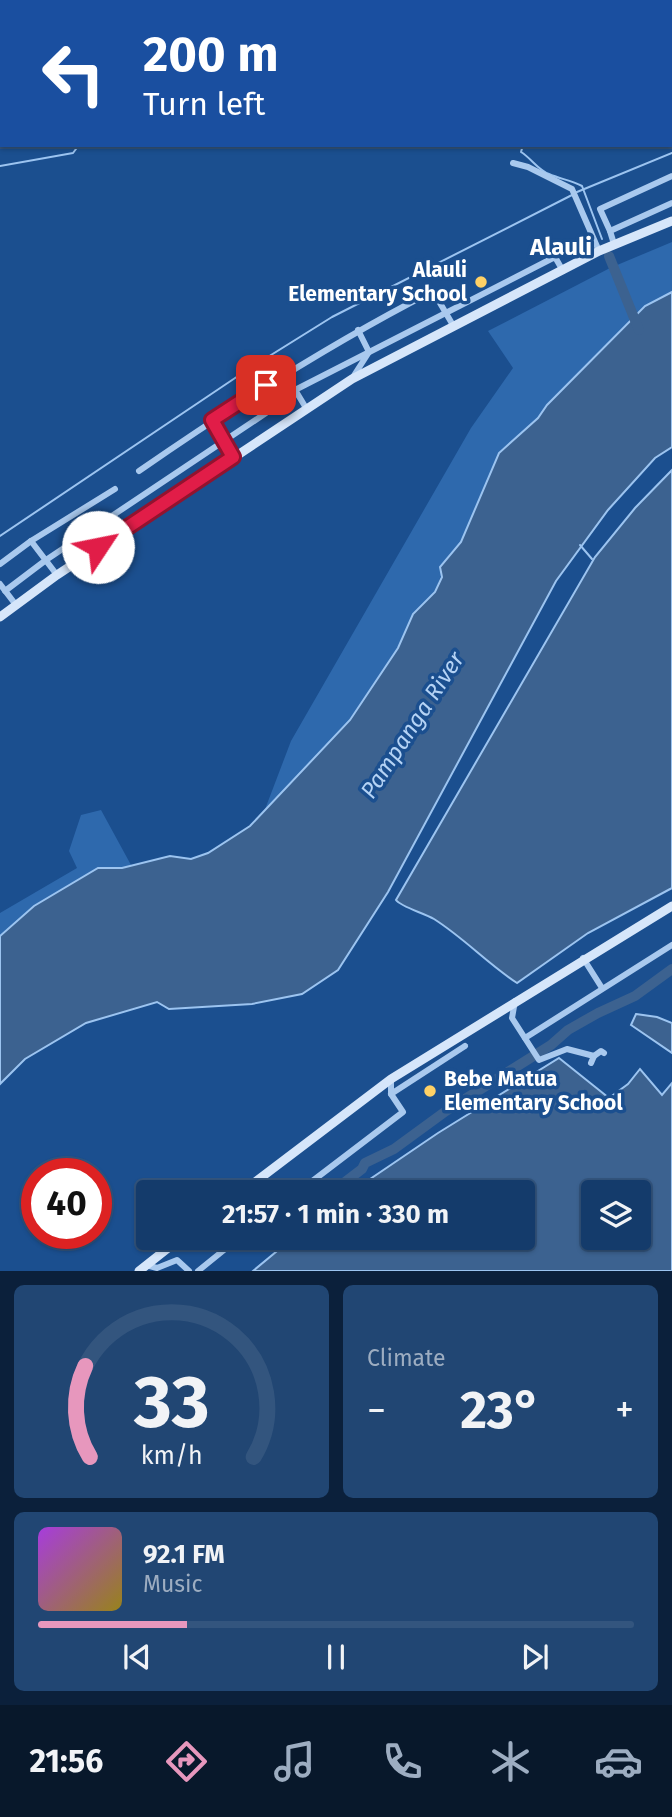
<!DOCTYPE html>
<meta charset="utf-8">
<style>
:root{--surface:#143b6b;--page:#214673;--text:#f1f3f6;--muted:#9dadc1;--line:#33557e;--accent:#e797bd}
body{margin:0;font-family:"Fira Sans",sans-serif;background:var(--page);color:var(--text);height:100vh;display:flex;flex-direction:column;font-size:26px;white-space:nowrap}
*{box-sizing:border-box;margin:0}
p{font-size:23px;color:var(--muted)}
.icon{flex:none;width:38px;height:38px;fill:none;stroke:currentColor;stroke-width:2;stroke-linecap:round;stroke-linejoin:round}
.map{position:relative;height:1271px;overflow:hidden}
.panel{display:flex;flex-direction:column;gap:14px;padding:14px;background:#0b203b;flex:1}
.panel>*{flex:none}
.guide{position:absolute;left:0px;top:0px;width:672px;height:147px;box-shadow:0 2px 5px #0004,0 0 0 2px var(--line);background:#1a4fa0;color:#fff;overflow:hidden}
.tools{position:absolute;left:581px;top:1180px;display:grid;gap:14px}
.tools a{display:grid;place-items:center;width:70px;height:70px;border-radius:7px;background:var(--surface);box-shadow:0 2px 5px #0004,0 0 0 2px var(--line);font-size:35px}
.speed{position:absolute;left:21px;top:1158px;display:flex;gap:14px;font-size:35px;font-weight:700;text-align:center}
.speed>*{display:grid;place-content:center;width:91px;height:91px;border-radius:50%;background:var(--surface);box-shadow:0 2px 5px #0004,0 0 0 2px var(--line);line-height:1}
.speed .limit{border:10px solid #d22;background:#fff;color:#111}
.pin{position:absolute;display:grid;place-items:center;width:60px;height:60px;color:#fff;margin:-30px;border-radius:14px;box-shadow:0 4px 10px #0006}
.me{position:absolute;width:77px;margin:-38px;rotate:56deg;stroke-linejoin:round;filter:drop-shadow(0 0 5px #0008)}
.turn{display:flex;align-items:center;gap:24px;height:147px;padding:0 28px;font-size:32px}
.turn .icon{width:91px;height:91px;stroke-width:2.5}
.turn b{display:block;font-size:49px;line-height:60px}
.big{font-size:52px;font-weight:700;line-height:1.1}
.panel .widget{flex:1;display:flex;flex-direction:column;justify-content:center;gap:10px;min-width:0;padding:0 24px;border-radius:10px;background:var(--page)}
.panel .dial{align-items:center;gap:0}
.dial svg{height:182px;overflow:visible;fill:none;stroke:var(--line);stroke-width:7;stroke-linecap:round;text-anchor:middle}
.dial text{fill:var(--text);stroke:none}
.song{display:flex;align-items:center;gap:21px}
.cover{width:84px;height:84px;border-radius:10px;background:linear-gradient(135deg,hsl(280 70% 55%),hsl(50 70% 35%))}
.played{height:7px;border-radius:4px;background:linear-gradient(90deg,var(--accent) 25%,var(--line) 25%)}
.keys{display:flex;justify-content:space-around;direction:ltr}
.heat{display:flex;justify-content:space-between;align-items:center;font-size:38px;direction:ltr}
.panel .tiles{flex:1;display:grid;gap:14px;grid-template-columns:1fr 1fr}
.widget:last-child{grid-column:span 2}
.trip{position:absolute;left:136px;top:1180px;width:399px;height:70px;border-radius:7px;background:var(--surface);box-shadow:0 2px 5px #0004,0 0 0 2px var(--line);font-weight:700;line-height:70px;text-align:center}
.menu{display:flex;height:112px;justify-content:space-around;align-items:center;background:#08182b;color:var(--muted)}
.menu .icon{width:49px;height:49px}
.menu .on{color:var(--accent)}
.menu b{font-size:32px;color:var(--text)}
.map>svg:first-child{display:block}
.green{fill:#2e69ad}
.water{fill:#3c6290;stroke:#9cc4f0;stroke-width:2;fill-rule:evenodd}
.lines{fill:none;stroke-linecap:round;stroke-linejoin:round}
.stream{stroke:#9cc4f0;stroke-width:2}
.river{stroke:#3c6290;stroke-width:10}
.street{stroke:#a9c9ee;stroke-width:6}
.secondary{stroke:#d6e6fa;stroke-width:9}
.route-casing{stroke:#92132f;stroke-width:18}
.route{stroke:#e11d48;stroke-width:12}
.poi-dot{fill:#ffd166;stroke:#1b4f8f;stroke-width:2.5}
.labels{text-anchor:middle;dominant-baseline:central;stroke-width:7;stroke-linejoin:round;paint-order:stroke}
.poi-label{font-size:21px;font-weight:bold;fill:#fff;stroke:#1b4f8f;text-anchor:end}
.water-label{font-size:23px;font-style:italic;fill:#b5d3f5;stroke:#1b4f8f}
.quarter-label{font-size:24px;font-weight:bold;fill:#fff;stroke:#1b4f8f}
</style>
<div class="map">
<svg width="672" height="1271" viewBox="0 0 672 1271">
<rect width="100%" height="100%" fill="#1b4f8f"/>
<g class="green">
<path d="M672,242v50l-27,14 -98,98 -9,14 -39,35 -38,89 -13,14 -13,36 -22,22 -15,34 -48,72 -86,92 27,-71 180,-313 42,-60 -25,-37 122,-63z"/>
<path d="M101,810l30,55 -9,3h-24l-79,51 -7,9 -12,8v-23l77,-45 -8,-17 12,-36z"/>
</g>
<g class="water">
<path d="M672,292v155l-17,11 -47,52 -52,71 -168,311 -50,78 -36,24 -50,10 -83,5 -12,-7 -71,21 -61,36 -25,25v-148l34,-30 64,-38h24l48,-12 21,3 17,-6 42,-27 100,-106 48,-72 15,-34 22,-22 7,-15 -2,-10 21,-25 38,-89 39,-35 9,-13 98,-99z"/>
<path d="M672,470v418l-84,45 -71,50c-29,-19 -53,-45 -83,-64 -10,-6 -33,-12 -38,-19l199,-343 40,-49z"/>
<path d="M636,1014l21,3 15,6v30l-41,-28z"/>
<path d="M559,1058l50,40 19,-14 12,-15 22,26 10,-12v188h-419l41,-34h229v-45h-172l87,-59zM593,1192h46v45h-46z"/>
</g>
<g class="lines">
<g class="stream">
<path d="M99,0v2"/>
<path d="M523,145l-2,7c10,6 17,18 28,22 11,5 22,6 33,12l20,53"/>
<path d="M0,166l73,-13 6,-8"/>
<path d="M577,192l95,-39"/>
<path d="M0,536l247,-166 85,-53 240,-122"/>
<path d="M580,545l12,14"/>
</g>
<g class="river">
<path d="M609,256l30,74"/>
<path d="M332,1192l30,-23 3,-6 29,-14 52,-38 105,-66 17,-15 30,-17 37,-17 37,-27"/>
</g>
<g class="street">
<path d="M513,163l15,4 44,22 27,62"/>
<path d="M610,231l-10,-22 72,-33"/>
<path d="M614,244l-4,-13 62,-28"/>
<path d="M277,360l29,48"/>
<path d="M353,377l16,-25 -11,-22"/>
<path d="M213,420l20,37"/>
<path d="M139,471c95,-66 191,-127 294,-180l21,36"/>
<path d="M31,541l26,34"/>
<path d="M0,564l31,-23 84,-52"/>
<path d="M0,584l16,21"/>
<path d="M5,591l41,-31 220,-147 29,-23 260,-133 8,14"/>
<path d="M583,958l19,30"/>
<path d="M515,1001l-3,17 27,42 28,-11 27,7 -3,7"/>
<path d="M525,1038l147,-93"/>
<path d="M594,1056l7,-5 3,2"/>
<path d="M391,1094l74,-48"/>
<path d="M259,1178l12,14"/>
<path d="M298,1192l105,-80 -12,-18v-15"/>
<path d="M273,1244l7,-7"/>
<path d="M146,1265l11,3 20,-8 12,11"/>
<path d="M198,1271l42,-34"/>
</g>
<g class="secondary">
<path d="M0,617l57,-42 295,-196 247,-128 73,-30"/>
<path d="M242,1192l149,-113 281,-173"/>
<path d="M139,1271l43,-34"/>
</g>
</g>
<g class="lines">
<g class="route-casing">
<path id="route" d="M98,547l135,-90 -21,-37 54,-35"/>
</g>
<use href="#route" class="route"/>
</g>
<g class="poi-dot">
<circle cx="481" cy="282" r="7"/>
<circle cx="430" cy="1091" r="7"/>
</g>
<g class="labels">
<g class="poi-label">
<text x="467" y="270">Alauli<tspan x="467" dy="24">Elementary School</tspan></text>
<text x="444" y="1079" text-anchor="start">Bebe Matua<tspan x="444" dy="24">Elementary School</tspan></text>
</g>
<g class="water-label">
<text transform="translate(412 725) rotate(-57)">Pampanga River</text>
</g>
<g class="quarter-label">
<text x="561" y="247">Alauli</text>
</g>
</g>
</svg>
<div class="tools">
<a><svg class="icon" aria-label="layers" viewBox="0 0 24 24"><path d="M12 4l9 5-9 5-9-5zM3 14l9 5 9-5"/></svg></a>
</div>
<div class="speed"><div class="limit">40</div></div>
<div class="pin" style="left:266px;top:385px;background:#d93025"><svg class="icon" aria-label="arrive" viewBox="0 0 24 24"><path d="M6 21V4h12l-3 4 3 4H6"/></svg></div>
<svg class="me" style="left:98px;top:547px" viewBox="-20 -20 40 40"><circle r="19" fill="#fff"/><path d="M0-13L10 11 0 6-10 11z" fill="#e11d48"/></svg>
<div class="trip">21:57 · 1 min · 330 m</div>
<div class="guide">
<div class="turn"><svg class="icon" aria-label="left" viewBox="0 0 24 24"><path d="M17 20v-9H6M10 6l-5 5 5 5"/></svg><div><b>200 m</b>Turn left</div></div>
</div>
</div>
<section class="panel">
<div class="tiles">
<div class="widget dial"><svg viewBox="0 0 100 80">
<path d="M14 69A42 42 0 1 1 86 69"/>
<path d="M14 69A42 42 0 0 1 12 29" stroke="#e797bd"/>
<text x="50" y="56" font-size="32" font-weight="700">33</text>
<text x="50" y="72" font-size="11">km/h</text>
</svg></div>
<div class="widget"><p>Climate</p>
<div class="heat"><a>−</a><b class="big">23°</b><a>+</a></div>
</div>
<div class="widget">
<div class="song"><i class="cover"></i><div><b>92.1 FM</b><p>Music</p></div></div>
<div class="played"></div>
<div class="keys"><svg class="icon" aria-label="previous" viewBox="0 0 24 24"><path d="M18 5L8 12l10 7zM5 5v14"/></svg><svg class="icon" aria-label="pause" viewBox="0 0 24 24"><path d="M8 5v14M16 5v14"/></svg><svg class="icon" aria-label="next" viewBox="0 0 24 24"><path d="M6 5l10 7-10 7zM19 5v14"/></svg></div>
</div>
</div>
</section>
<nav class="menu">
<b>21:56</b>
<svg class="icon on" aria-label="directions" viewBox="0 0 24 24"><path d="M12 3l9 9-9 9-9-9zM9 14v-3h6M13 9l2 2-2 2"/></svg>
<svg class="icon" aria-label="music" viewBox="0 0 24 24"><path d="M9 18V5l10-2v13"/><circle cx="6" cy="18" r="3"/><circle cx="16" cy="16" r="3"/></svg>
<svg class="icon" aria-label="phone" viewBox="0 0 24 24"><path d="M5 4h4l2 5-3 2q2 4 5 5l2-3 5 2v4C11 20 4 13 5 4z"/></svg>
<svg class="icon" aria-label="climate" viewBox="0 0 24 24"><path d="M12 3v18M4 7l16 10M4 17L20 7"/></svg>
<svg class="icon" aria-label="car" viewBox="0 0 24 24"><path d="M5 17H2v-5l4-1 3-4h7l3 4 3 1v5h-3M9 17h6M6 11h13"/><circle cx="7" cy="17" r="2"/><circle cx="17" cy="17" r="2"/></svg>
</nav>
